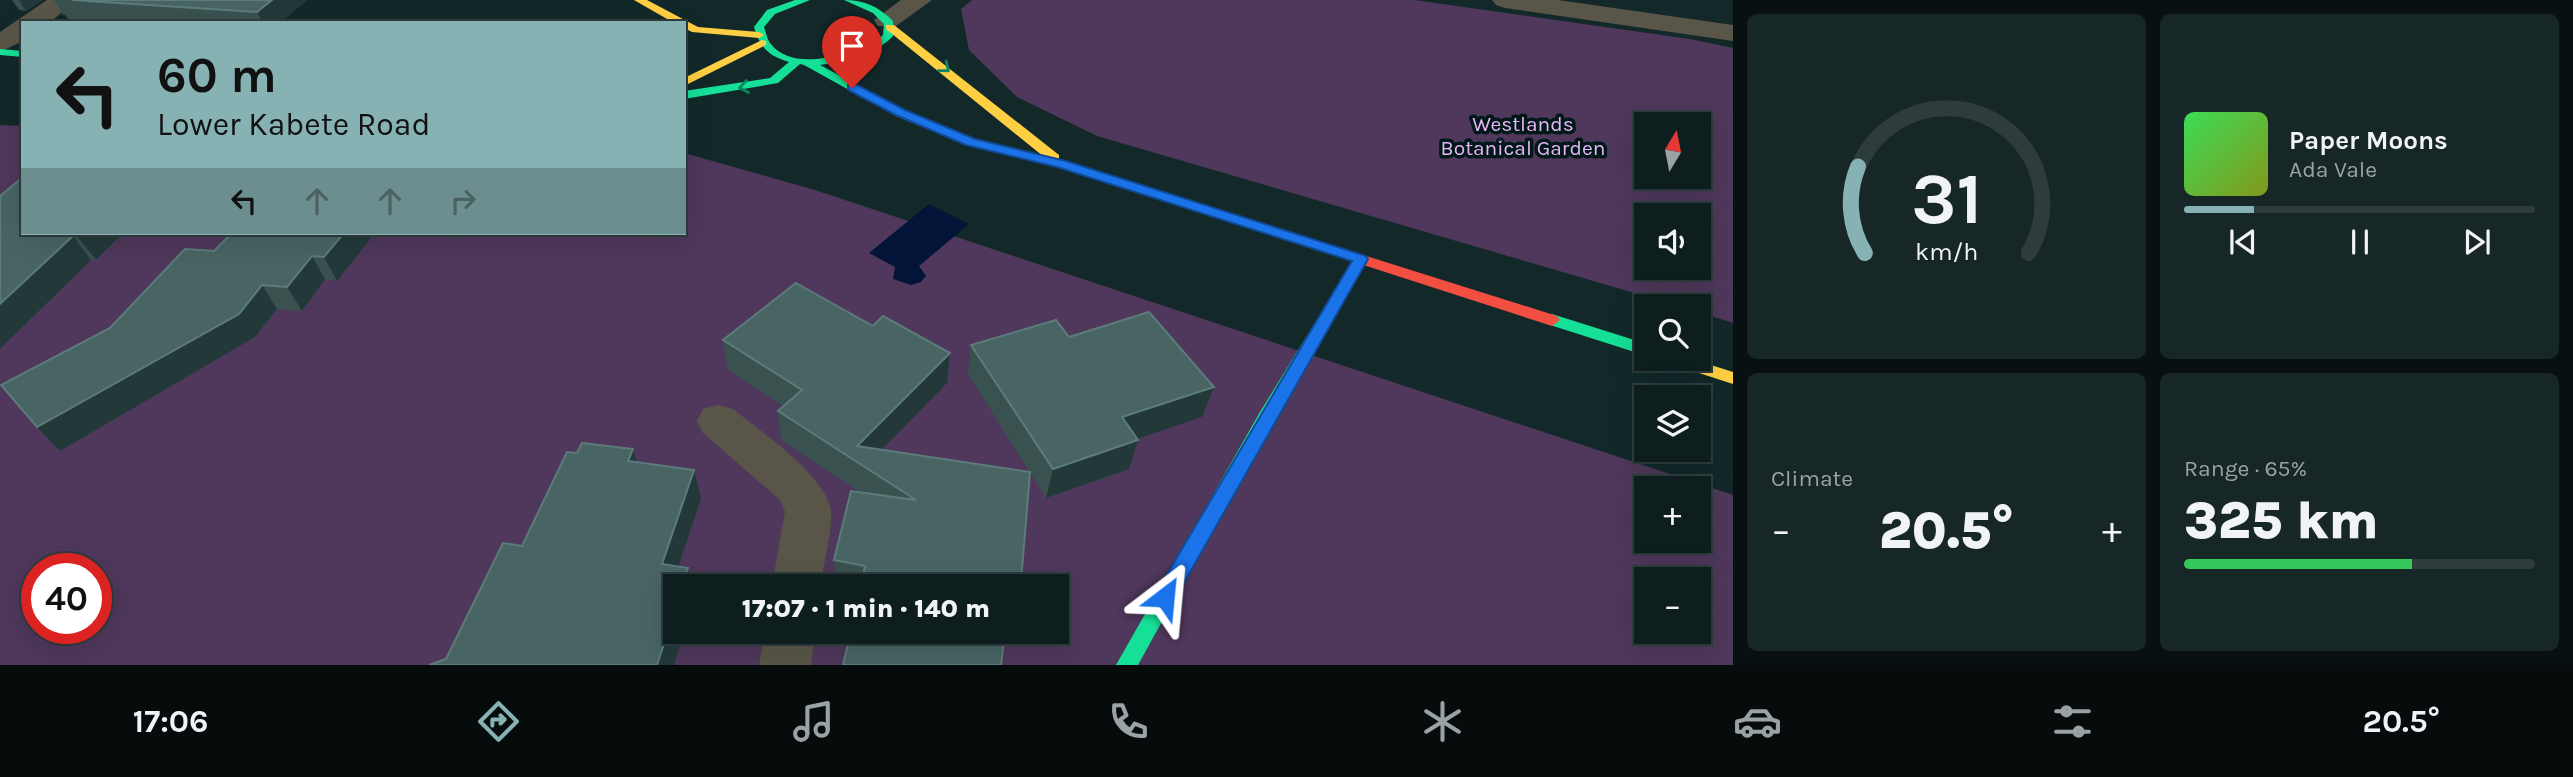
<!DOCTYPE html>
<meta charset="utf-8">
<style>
:root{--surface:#0e1e1f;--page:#172728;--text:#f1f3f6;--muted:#9ba2a4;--line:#2e3c3d;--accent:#87b2b3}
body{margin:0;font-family:Karla,sans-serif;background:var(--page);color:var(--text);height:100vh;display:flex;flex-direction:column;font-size:26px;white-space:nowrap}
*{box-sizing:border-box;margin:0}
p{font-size:23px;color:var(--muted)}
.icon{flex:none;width:38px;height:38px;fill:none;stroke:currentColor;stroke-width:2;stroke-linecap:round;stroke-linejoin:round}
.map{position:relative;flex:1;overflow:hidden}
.panel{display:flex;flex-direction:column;gap:14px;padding:14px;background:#081011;width:840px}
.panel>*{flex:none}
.guide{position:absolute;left:21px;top:21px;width:665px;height:214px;border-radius:0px;box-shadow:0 7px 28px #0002,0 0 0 2px var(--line);background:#87b2b3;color:#111;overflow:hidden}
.needle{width:46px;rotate:10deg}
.buttons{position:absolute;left:1634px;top:112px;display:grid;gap:14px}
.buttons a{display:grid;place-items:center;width:77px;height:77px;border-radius:0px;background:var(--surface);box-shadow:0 7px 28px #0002,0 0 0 2px var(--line);font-size:35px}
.speed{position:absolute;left:21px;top:553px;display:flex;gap:14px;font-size:35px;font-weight:700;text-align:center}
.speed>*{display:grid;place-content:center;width:91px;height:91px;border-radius:50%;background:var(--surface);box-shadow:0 7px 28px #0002,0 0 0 2px var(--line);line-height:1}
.speed .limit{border:10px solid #d22;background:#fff;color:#111}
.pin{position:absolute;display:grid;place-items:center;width:60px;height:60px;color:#fff;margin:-72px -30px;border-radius:50% 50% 50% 0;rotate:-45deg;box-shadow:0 0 7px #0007}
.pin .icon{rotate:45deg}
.me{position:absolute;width:77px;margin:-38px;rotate:29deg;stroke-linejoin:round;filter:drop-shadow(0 0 5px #0008)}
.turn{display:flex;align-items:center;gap:24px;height:147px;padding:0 21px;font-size:32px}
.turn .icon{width:91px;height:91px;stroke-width:2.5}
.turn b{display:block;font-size:49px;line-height:60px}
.lanes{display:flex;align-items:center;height:66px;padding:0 21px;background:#0003;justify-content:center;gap:35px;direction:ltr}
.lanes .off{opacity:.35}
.big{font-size:52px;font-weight:800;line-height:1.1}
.panel .tile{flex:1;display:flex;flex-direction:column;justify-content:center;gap:10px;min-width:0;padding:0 24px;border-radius:10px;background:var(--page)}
.panel .dial{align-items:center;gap:0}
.dial svg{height:182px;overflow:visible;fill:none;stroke:var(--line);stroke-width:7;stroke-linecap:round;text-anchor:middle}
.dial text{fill:var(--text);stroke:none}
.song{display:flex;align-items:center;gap:21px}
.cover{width:84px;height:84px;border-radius:10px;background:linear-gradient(135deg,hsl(130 70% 55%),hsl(70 70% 35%))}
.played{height:7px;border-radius:4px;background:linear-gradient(90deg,var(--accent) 20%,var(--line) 20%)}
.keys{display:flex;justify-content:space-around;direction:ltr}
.heat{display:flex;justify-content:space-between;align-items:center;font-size:38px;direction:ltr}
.charge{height:10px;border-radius:5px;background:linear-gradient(90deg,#34c759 65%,var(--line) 0)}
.panel .tiles{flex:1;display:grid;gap:14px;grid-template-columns:repeat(2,1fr)}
.trip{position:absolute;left:663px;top:574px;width:406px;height:70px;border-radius:0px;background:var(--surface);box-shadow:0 7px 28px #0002,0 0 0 2px var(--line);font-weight:800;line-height:70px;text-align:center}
.menu{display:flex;height:112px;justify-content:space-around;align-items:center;background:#060c0c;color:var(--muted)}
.menu .icon{width:49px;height:49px}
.menu .current{color:var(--accent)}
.menu b{font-size:32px;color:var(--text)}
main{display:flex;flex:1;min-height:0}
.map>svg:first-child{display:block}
.green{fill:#4f385b;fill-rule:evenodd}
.water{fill:#021538}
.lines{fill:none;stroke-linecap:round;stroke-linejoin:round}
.street{fill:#595649;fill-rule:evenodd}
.fast{fill:#16e098;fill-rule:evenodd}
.slow{fill:#ffcf43;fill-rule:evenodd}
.jam{fill:#f24e42;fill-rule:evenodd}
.wall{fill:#395250}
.shaded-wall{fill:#233939}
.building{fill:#486463;stroke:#5c7c7b;stroke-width:2}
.oneway{stroke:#0c865e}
.route{fill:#1a73e8;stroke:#114b97;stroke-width:2}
.labels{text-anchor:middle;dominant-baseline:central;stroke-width:7;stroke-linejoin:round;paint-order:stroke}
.far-park-label{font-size:21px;fill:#e7b5f8;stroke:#001818}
</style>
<main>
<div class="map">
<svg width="1733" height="665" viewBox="0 0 1733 665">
<rect width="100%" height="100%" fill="#122829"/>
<g class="green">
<path d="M972,0h442l276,39 43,9v275l-34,-11v-6h-20l-582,-170 -80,-39 -48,-47 -8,-41zM1647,124h52v53h-52zM1647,215h52v53h-52z"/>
<path d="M0,125l23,1v107h661v-80l131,37 918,305v170h-1733zM1647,488h52v53h-52zM37,569h59v59h-59zM1647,579h52v53h-52zM676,586h381v46h-381z"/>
</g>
<path class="water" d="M929,204l40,20 -50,42 7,10 -5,6 -10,3 -18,-6 2,-12 -26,-14z"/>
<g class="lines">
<g class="street">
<path d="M47,0h30l-28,23h-26v18l-23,11v-20z"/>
<path d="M901,0h31l-36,26h-18l-4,-6z"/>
<path d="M1492,0h66l175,25v16l-228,-33 -9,-3z"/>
<path d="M718,405l15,4c27,22 92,66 98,101 2,15 -8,59 -11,76h-48l13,-75 -6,-12 -76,-66 -6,-12 6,-12z"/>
<path d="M765,632h50l-4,33h-52z"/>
</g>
<g class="fast">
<path d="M795,0h15l-35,14 -11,13c2,5 3,12 6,16 23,32 88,10 113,-8l1,-11 -11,-11 -29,-13c20,0 34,6 49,21v15c-18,19 -47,25 -73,29l84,45 71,29 91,22 264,84 2,3 -2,3h-10l-263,-84 -90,-22 -71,-29 -92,-51 -4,-1 -22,19 -94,16v-8l86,-13 19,-16c-21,-6 -29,-15 -35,-35l13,-17z"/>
<path d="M0,49l23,2v6l-23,-2z"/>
<path d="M1361,254l7,5 -96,163 -134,243h-22l144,-253 96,-156z"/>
<path d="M1552,314l95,30v12l-100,-32 -3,-4 3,-4z"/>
</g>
<g class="slow">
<path d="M634,0h13l51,27 61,5 5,3 -5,3 -67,-6 -8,-4v-5h-10z"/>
<path d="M886,25h8l165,130v6h-10l-163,-132z"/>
<path d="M762,40l4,1v4l-82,41v-8z"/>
<path d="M1666,359h26l41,13v12l-65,-21z"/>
</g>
<path class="jam" d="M1325,243l232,73 3,4 -8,6 -232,-75 -2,-3 2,-3z"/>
</g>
<g class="wall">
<path d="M12,0h31l-17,11 -7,-1z"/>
<path d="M54,0h253l-27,23h-166l-45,-3 -4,-5h-2z"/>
<path d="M23,177l100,56 -27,27h-5z"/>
<path d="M232,233h143l-38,48 -12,-2 -23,32 -25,-2 -22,28 -195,114 -23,-24 73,-99 104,-77z"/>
<path d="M407,233h54l-4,5z"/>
<path d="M873,326l77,27 -3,30 -65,66 139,133 -1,4h-184l-2,-26 26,-68 -79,-52 -3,-29 5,-5 -55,-36 -5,-30z"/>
<path d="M1069,337l145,50 -12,30 -64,21 -9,31 -83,29 -78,-124 3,-29z"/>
</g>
<g class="shaded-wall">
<path d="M19,0h24l-17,11z"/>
<path d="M272,0h35l-27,23h-17l-6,-11z"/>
<path d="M81,233h42l-27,27 -19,-24z"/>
<path d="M344,233h31l-38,48 -13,-24z"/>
<path d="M73,236l18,24 -91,89v-45z"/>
<path d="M312,256l13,23 -23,32 -15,-24z"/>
<path d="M262,285l15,24 -22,28 -195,114 -23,-24z"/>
<path d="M950,353l-3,30 -82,84 -8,-21z"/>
<path d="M1214,387l-12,30 -89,30 9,-30z"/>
<path d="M1138,440l-9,29 -83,29 7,-29z"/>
<path d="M633,449l9,29 -14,-17z"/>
<path d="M694,470l7,29 -31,93 -8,-28z"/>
<path d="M688,568l5,18h-11z"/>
<path d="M676,607v25h8l-10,33h-17z"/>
</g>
<g class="building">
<path d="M72,0h200l-15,12z"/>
<path d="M23,177v56h58l-4,3h-4l-73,68v-108z"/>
<path d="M232,233h112l-20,24 -12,-1 -25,31 -25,-2 -23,29 -202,113 -36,-42 109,-57 75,-79 29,2z"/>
<path d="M796,283l77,43 10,-10 67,37 -93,93 173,26 -9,110 -11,-1 -1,5h-148l4,-20 -31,-6 17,-69 65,9 -138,-89 24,-21 -79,-50z"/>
<path d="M1149,312l65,75 -92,30 16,23 -85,29 -82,-124 85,-25 13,17z"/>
<path d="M582,443l51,6 -5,12 66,9 -32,94 26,4 -6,18h-6v21l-19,58h-228l17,-6 57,-116 19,3 45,-94 10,1z"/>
<path d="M851,632h154l-4,33h-158z"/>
</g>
<defs><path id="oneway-chevron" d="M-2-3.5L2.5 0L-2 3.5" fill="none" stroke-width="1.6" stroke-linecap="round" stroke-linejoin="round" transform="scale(1.75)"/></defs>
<g class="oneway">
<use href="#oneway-chevron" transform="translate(945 68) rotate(39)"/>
<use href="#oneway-chevron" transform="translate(744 87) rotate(171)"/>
</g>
<path class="route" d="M848,85h9l48,25 70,29 91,22 300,95 2,3 -196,345 -7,3 -8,-3 -2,-7 2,-6 195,-330 -295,-94 -91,-22 -70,-30 -48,-25z"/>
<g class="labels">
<g class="far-park-label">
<text x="1523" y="124">Westlands<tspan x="1523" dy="24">Botanical Garden</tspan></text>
</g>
</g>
</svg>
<div class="buttons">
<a><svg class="needle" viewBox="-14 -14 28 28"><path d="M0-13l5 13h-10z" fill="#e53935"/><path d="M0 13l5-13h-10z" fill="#9ba2a4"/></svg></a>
<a><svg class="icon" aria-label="sound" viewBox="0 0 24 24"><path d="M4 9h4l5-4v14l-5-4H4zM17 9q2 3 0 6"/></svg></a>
<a><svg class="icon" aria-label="search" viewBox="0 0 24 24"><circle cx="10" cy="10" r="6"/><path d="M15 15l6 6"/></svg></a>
<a><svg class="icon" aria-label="layers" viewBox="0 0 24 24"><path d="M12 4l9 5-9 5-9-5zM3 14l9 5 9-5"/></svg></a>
<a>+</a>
<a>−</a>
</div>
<div class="speed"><div class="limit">40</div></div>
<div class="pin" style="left:852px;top:88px;background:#d93025"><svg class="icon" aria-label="arrive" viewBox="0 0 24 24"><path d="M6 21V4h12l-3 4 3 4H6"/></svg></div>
<svg class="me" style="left:1165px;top:597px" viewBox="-20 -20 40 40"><path d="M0-17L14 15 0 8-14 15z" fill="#1a73e8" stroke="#fff" stroke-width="4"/></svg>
<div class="trip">17:07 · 1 min · 140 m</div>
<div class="guide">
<div class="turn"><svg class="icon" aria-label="left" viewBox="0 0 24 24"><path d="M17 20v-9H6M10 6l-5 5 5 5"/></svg><div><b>60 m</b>Lower Kabete Road</div></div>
<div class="lanes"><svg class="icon" aria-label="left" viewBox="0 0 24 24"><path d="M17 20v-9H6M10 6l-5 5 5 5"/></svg><svg class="icon off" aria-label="ahead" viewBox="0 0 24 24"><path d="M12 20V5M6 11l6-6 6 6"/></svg><svg class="icon off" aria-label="ahead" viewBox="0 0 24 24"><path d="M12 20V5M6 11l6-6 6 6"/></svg><svg class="icon off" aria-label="right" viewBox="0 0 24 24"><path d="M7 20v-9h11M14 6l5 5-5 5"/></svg></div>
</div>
</div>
<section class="panel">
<div class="tiles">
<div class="tile dial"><svg viewBox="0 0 100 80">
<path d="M14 69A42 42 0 1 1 86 69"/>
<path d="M14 69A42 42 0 0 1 11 31" stroke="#87b2b3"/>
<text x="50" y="56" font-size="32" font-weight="700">31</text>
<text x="50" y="72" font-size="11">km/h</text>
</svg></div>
<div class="tile">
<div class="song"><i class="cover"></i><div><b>Paper Moons</b><p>Ada Vale</p></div></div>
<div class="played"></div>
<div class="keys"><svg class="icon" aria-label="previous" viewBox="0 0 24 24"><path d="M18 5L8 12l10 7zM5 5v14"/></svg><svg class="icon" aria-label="pause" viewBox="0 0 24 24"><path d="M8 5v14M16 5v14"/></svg><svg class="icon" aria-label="next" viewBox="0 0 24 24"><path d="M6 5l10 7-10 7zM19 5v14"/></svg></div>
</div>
<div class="tile"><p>Climate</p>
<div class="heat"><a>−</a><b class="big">20.5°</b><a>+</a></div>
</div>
<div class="tile"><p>Range · 65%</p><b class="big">325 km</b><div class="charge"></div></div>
</div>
</section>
</main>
<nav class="menu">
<b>17:06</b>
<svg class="icon current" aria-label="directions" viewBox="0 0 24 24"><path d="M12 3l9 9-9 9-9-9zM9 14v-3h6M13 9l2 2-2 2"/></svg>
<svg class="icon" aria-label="music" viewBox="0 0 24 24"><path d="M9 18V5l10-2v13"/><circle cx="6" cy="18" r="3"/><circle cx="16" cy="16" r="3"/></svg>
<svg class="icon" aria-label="phone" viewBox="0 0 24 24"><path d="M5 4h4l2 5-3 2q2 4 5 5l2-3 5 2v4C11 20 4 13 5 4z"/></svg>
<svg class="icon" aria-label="climate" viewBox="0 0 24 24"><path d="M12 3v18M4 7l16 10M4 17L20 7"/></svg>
<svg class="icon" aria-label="car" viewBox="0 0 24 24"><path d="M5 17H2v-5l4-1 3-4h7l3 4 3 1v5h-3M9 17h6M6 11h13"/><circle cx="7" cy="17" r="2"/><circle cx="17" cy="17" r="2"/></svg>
<svg class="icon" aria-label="filters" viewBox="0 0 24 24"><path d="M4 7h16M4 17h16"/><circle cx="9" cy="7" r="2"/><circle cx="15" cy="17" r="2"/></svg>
<b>20.5°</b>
</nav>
